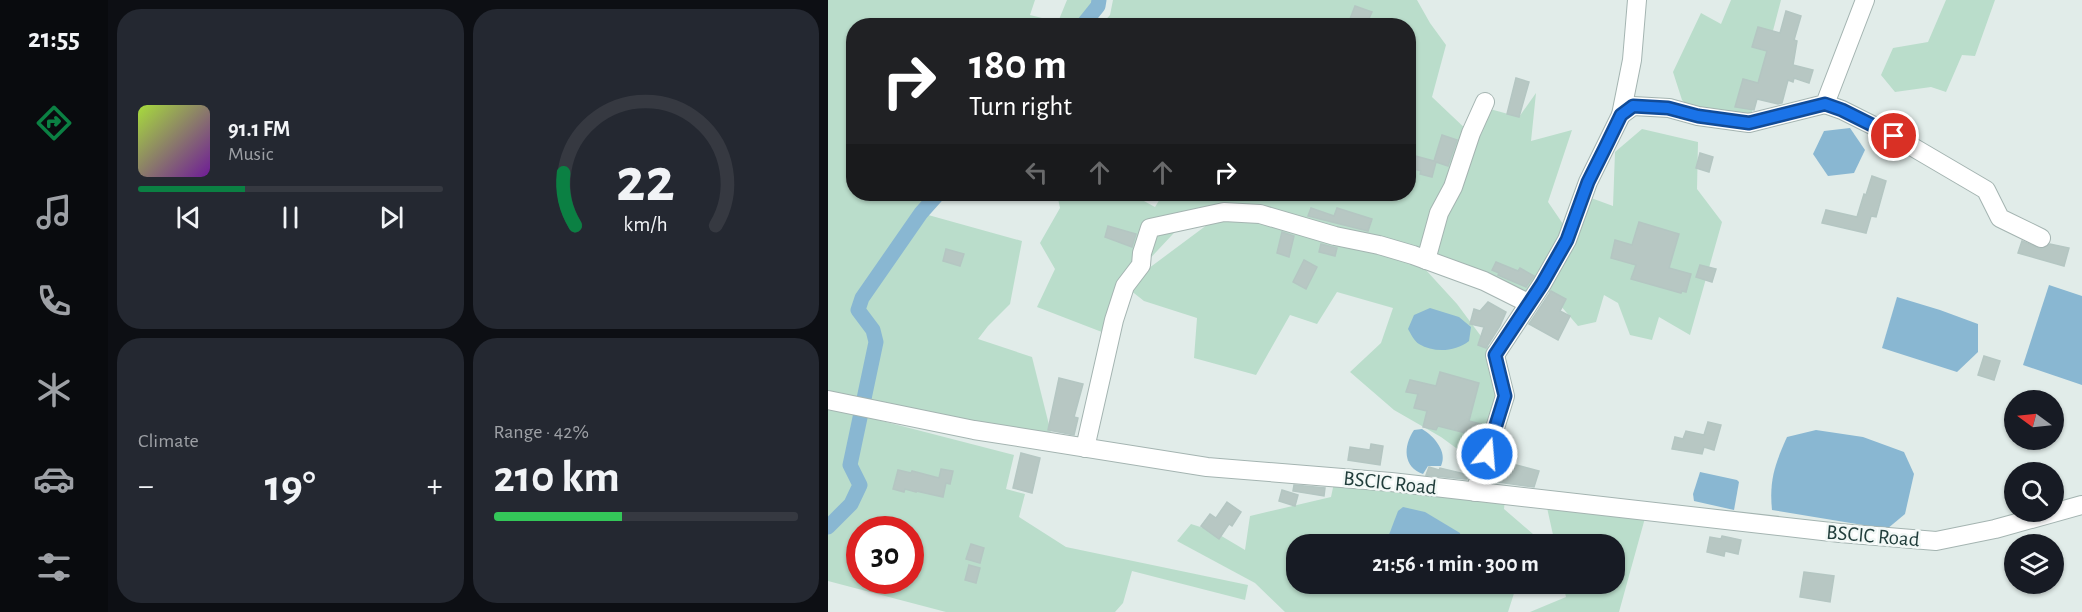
<!DOCTYPE html>
<meta charset="utf-8">
<style>
:root{--surface:#171b24;--page:#242831;--text:#f1f3f6;--muted:#9ea1a6;--line:#363941;--accent:#0b8043}
body{margin:0;font-family:"Alegreya Sans",sans-serif;background:var(--page);color:var(--text);height:100vh;display:flex;flex-direction:column;font-size:22px;white-space:nowrap}
*{box-sizing:border-box;margin:0}
p{font-size:20px;color:var(--muted)}
.icon{flex:none;width:33px;height:33px;fill:none;stroke:currentColor;stroke-width:2;stroke-linecap:round;stroke-linejoin:round}
.map{position:relative;flex:1;overflow:hidden}
.details{display:flex;flex-direction:column;gap:9px;padding:9px;background:#0d0f14;width:720px}
.details>*{flex:none}
.top-card{position:absolute;left:18px;top:18px;width:570px;height:183px;border-radius:24px;box-shadow:0 2px 4px #0004;background:#202124;color:#fff;overflow:hidden}
.needle{width:39px;rotate:285deg}
.buttons{position:absolute;left:1176px;top:390px;display:grid;gap:12px}
.buttons a{display:grid;place-items:center;width:60px;height:60px;border-radius:50%;background:var(--surface);box-shadow:0 2px 4px #0004;font-size:30px}
.speed{position:absolute;left:18px;top:516px;display:flex;gap:12px;font-size:30px;font-weight:700;text-align:center}
.speed>*{display:grid;place-content:center;width:78px;height:78px;border-radius:50%;background:var(--surface);box-shadow:0 2px 4px #0004;line-height:1}
.speed .limit{border:9px solid #d22;background:#fff;color:#111}
.pin{position:absolute;display:grid;place-items:center;width:51px;height:51px;color:#fff;margin:-26px;border:3px solid #fff;border-radius:50%;box-shadow:0 2px 6px #0007}
.me{position:absolute;width:66px;margin:-33px;rotate:17deg;stroke-linejoin:round;filter:drop-shadow(0 0 4px #0008)}
.turn{display:flex;align-items:center;gap:21px;height:126px;padding:0 24px;font-size:27px}
.turn .icon{width:78px;height:78px;stroke-width:2.5}
.turn b{display:block;font-size:42px;line-height:51px}
.lanes{display:flex;align-items:center;height:57px;padding:0 24px;background:#0003;justify-content:center;gap:30px;direction:ltr}
.lanes .off{opacity:.35}
.big{font-size:45px;font-weight:700;line-height:1.1}
.details .tile{flex:1;display:flex;flex-direction:column;justify-content:center;gap:9px;min-width:0;padding:0 21px;border-radius:24px;background:var(--page)}
.details .dial{align-items:center;gap:0}
.dial svg{height:156px;overflow:visible;fill:none;stroke:var(--line);stroke-width:7;stroke-linecap:round;text-anchor:middle}
.dial text{fill:var(--text);stroke:none}
.song{display:flex;align-items:center;gap:18px}
.cover{width:72px;height:72px;border-radius:9px;background:linear-gradient(135deg,hsl(80 70% 55%),hsl(280 70% 35%))}
.played{height:6px;border-radius:3px;background:linear-gradient(90deg,var(--accent) 35%,var(--line) 35%)}
.keys{display:flex;justify-content:space-around;direction:ltr}
.heat{display:flex;justify-content:space-between;align-items:center;font-size:33px;direction:ltr}
.charge{height:9px;border-radius:4px;background:linear-gradient(90deg,#34c759 42%,var(--line) 0)}
.details .tiles{flex:1;display:grid;gap:9px;grid-template-columns:repeat(2,1fr)}
.trip{position:absolute;left:458px;top:534px;width:339px;height:60px;border-radius:24px;background:var(--surface);box-shadow:0 2px 4px #0004;font-weight:700;line-height:60px;text-align:center}
main{display:flex;flex:1;min-height:0}
.dock{display:flex;flex-direction:column;width:108px;justify-content:space-around;align-items:center;background:#090b0e;color:var(--muted)}
.dock .icon{width:42px;height:42px}
.dock .selected{color:var(--accent)}
.dock b{font-size:27px;color:var(--text)}
.map>svg:first-child{display:block}
.green{fill:#baddcb;fill-rule:evenodd}
.water{fill:#89b7d2}
.lines{fill:none;stroke-linecap:round;stroke-linejoin:round}
.canal{stroke:#89b7d2;stroke-width:15}
.building{fill:#b7c7c3;stroke:#b4c6c2;stroke-width:1.5}
.minor-casing{stroke:#a4b4b1;stroke-width:20}
.minor{stroke:#fff;stroke-width:18}
.route-casing{stroke:#114b97;stroke-width:15}
.route{stroke:#1a73e8;stroke-width:10}
.labels{text-anchor:middle;dominant-baseline:central;stroke-width:5;stroke-linejoin:round;paint-order:stroke}
.street-label{font-size:21px;fill:#213d3b;stroke:#f2f8f6}
</style>
<main>
<nav class="dock">
<b>21:55</b>
<svg class="icon selected" aria-label="directions" viewBox="0 0 24 24"><path d="M12 3l9 9-9 9-9-9zM9 14v-3h6M13 9l2 2-2 2"/></svg>
<svg class="icon" aria-label="music" viewBox="0 0 24 24"><path d="M9 18V5l10-2v13"/><circle cx="6" cy="18" r="3"/><circle cx="16" cy="16" r="3"/></svg>
<svg class="icon" aria-label="phone" viewBox="0 0 24 24"><path d="M5 4h4l2 5-3 2q2 4 5 5l2-3 5 2v4C11 20 4 13 5 4z"/></svg>
<svg class="icon" aria-label="climate" viewBox="0 0 24 24"><path d="M12 3v18M4 7l16 10M4 17L20 7"/></svg>
<svg class="icon" aria-label="car" viewBox="0 0 24 24"><path d="M5 17H2v-5l4-1 3-4h7l3 4 3 1v5h-3M9 17h6M6 11h13"/><circle cx="7" cy="17" r="2"/><circle cx="17" cy="17" r="2"/></svg>
<svg class="icon" aria-label="filters" viewBox="0 0 24 24"><path d="M4 7h16M4 17h16"/><circle cx="9" cy="7" r="2"/><circle cx="15" cy="17" r="2"/></svg>
</nav>
<section class="details">
<div class="tiles">
<div class="tile">
<div class="song"><i class="cover"></i><div><b>91.1 FM</b><p>Music</p></div></div>
<div class="played"></div>
<div class="keys"><svg class="icon" aria-label="previous" viewBox="0 0 24 24"><path d="M18 5L8 12l10 7zM5 5v14"/></svg><svg class="icon" aria-label="pause" viewBox="0 0 24 24"><path d="M8 5v14M16 5v14"/></svg><svg class="icon" aria-label="next" viewBox="0 0 24 24"><path d="M6 5l10 7-10 7zM19 5v14"/></svg></div>
</div>
<div class="tile dial"><svg viewBox="0 0 100 80">
<path d="M14 69A42 42 0 1 1 86 69"/>
<path d="M14 69A42 42 0 0 1 8 42" stroke="#0b8043"/>
<text x="50" y="56" font-size="32" font-weight="700">22</text>
<text x="50" y="72" font-size="11">km/h</text>
</svg></div>
<div class="tile"><p>Climate</p>
<div class="heat"><a>−</a><b class="big">19°</b><a>+</a></div>
</div>
<div class="tile"><p>Range · 42%</p><b class="big">210 km</b><div class="charge"></div></div>
</div>
</section>
<div class="map">
<svg width="1254" height="612" viewBox="0 0 1254 612">
<rect width="100%" height="100%" fill="#e1ece9"/>
<g class="green">
<path d="M0,0h207l-5,15 28,7 9,-22h37l-22,25 -228,1v168h84l-17,19 101,28 -12,63 -22,22 -10,13 54,18 19,76 -223,-34z"/>
<path d="M285,0h304l13,23 16,22 -14,52 38,36 20,-24 29,8 17,-24 -5,48 41,-11 -24,72 15,22 20,-29 30,11 2,-54 27,-23 56,13 -1,47 25,33 -32,113 -31,-18 -7,23 -22,-5 -12,-32 -14,-8 -8,27 -18,4 -36,-42 -14,19 -114,-46 43,47 38,51 10,41 -27,68 -37,-27 -47,-27 -44,-38 31,-29 12,-35 -56,-16 -20,32 -27,-9 -34,60 -62,-17 3,-40 -53,-17 -19,-15 -18,48 -70,-27 18,-38 -15,-26 20,-35 -3,-14h74l24,13 8,-13h245v-168l-307,-1 9,-10zM395,213l-94,70 -1,-1 59,-63z"/>
<path d="M903,0h50l-32,123 -51,-7 -16,-16 -9,-28 28,-59 20,11z"/>
<path d="M1118,0h49l-20,56 -13,-1 -16,37 -15,-5 -36,5 -14,-17 12,-27 35,-6z"/>
<path d="M0,407l186,48 -8,34 19,5 -6,23 47,30 182,38 -3,15 -113,-29 -9,32 -8,9h-169l-118,-31zM32,530h50v50h-50z"/>
<path d="M506,483l171,16 -1,10 29,25 -3,10h-234v40h221l-9,28h-223l-30,-29 -78,-42 14,-17 22,7 32,19 5,-34 81,-19z"/>
<path d="M718,503l99,15 -26,94h-89l36,-15 -3,-13h51v-40h-59z"/>
</g>
<g class="water">
<path d="M1022,128l15,22 -11,23 -26,3 -15,-22 11,-23z"/>
<path d="M1221,285l33,11v89l-59,-20z"/>
<path d="M1069,297l43,13 38,14v28l-21,20 -75,-24z"/>
<path d="M602,308l29,9 12,10 -2,14c-14,11 -35,12 -50,3 -5,-3 -8,-10 -11,-15l6,-14z"/>
<path d="M594,429c12,7 26,23 19,37h-13l-5,8c-20,-7 -20,-28 -9,-44z"/>
<path d="M988,430l47,7 41,15 10,22 -9,40 -18,15 -115,-19c-3,-30 3,-46 15,-73z"/>
<path d="M872,472l37,8 2,2 -5,28 -40,-9 -1,-7z"/>
<path d="M575,507l22,5 35,21 1,5 -1,6h-73v-4l11,-29z"/>
</g>
<g class="lines">
<g class="canal">
<path d="M254,26l16,-20 1,-6"/>
<path d="M0,527l23,-23 9,-19 -10,-20 26,-123 -3,-12 -15,-20 4,-12 59,-85 17,-19"/>
</g>
</g>
<g class="building">
<path d="M527,6l17,6 -6,13 -16,-6z"/>
<path d="M958,11l15,5 -7,24 3,1 -4,24 20,5 -4,13 -15,-5 -1,4 -5,-2 -6,23 -4,1 -21,-5 -3,11 -19,-3 8,-28 15,4 9,-32 -15,-4 6,-20 22,6z"/>
<path d="M688,78l13,4 -10,35 -12,-3z"/>
<path d="M614,135l15,5 -9,26 -12,-4 -4,15 -12,-3 1,-3 -13,-4v-13l26,7z"/>
<path d="M872,153l13,4 -4,15 -13,-4z"/>
<path d="M1044,176l14,5 -10,36 -5,-1 -5,17 -44,-10 4,-13 31,7 7,-23 2,1z"/>
<path d="M483,208l23,8 3,-8 35,11 -4,12 -60,-15z"/>
<path d="M811,222l40,12 -10,34 22,6 -5,18 -4,-1 -1,2 -50,-14 5,-14 -25,-7 4,-18 17,5z"/>
<path d="M280,226l28,8 -4,13 -27,-10z"/>
<path d="M454,232l12,4 -5,21 -12,-4z"/>
<path d="M1194,241l19,8 9,-5 19,4 -5,18 -46,-13z"/>
<path d="M493,244l16,4 -2,8 -16,-4z"/>
<path d="M118,249l18,5 -4,12 -17,-5z"/>
<path d="M476,260l13,7 -11,22 -13,-7z"/>
<path d="M668,262l22,9 2,-3 14,8 -8,11 -28,-12 1,-2 -7,-3z"/>
<path d="M872,265l16,4 -4,13 -16,-5z"/>
<path d="M723,291l15,8 -6,12 10,5 -12,24 -29,-16z"/>
<path d="M660,302l18,10 -6,14 -14,22 -8,-3 6,-18 -14,-3 4,-15 6,2z"/>
<path d="M1156,356l16,5 -6,19 -16,-5z"/>
<path d="M612,372l39,11 -10,38 12,3 -3,12 -40,-10 -2,4 -13,-3 4,-16 -13,-3 4,-14 -12,-2 4,-12 26,6z"/>
<path d="M231,378l24,6 -9,33 4,1 -4,17 -26,-5z"/>
<path d="M880,422l13,3 -7,25 -10,-3 -2,7 -30,-5 3,-12 8,2 3,-8 18,4z"/>
<path d="M543,444l12,2 -3,19 -32,-5 2,-13 20,3z"/>
<path d="M193,453l19,5 -8,35 -19,-5z"/>
<path d="M669,460l42,11 -5,16 -44,-6z"/>
<path d="M601,467l10,3 1,-2 29,7 -2,4h-2l-39,-4z"/>
<path d="M113,469l12,2 -3,13 -4,-1 -3,14 -27,-6v1l-11,-3 -1,3 -11,-3 5,-19 13,3 1,-2 27,7z"/>
<path d="M466,485l31,3 -1,8 -31,-5z"/>
<path d="M454,490l16,5 -3,11 -16,-5z"/>
<path d="M399,502l14,10 -9,14 -3,-2 -10,15 -18,-13 9,-12 6,4z"/>
<path d="M894,536l19,4 -3,14 -13,-3 -1,5 -17,-4 3,-15 11,2z"/>
<path d="M143,544l13,4 -4,15 -14,-4z"/>
<path d="M141,565l11,3 -4,15 -11,-3z"/>
<path d="M976,572l30,4 -4,26 -30,-5z"/>
</g>
<g class="lines">
<g class="minor-casing">
<g id="minor">
<path d="M997,104l17,6 52,26 92,54 14,28 41,20"/>
<path d="M793,115l11,-55 5,-60"/>
<path d="M598,260l13,-47 14,-26 18,-54 14,-31"/>
<path d="M0,400l146,30 233,37 184,15 449,51 96,8 59,-12 87,-24"/>
<path d="M257,448l29,-128 11,-34 16,-21 1,-12 8,-25 74,-16 36,2 75,22 44,9 34,10 71,26 44,22"/>
<path d="M647,492l30,-96 -10,-41 47,-71 25,-44 21,-58 33,-67 12,-9 36,2 29,8 51,7 76,-19 40,-104"/>
</g>
</g>
<use href="#minor" class="minor"/>
</g>
<g class="lines">
<g class="route-casing">
<path id="route" d="M659,454l18,-58 -10,-41 47,-71 25,-44 21,-58 17,-34 16,-33 12,-9 35,2 30,8 51,7 76,-19 17,6 52,26"/>
</g>
<use href="#route" class="route"/>
</g>
<g class="labels">
<g class="street-label">
<text transform="translate(562 483) rotate(6)">BSCIC Road</text>
<text transform="translate(1045 536) rotate(5)">BSCIC Road</text>
</g>
</g>
</svg>
<div class="buttons">
<a><svg class="needle" viewBox="-14 -14 28 28"><path d="M0-13l5 13h-10z" fill="#e53935"/><path d="M0 13l5-13h-10z" fill="#9ea1a6"/></svg></a>
<a><svg class="icon" aria-label="search" viewBox="0 0 24 24"><circle cx="10" cy="10" r="6"/><path d="M15 15l6 6"/></svg></a>
<a><svg class="icon" aria-label="layers" viewBox="0 0 24 24"><path d="M12 4l9 5-9 5-9-5zM3 14l9 5 9-5"/></svg></a>
</div>
<div class="speed"><div class="limit">30</div></div>
<div class="pin" style="left:1066px;top:136px;background:#d93025"><svg class="icon" aria-label="arrive" viewBox="0 0 24 24"><path d="M6 21V4h12l-3 4 3 4H6"/></svg></div>
<svg class="me" style="left:659px;top:454px" viewBox="-20 -20 40 40"><circle r="17" fill="#1a73e8" stroke="#fff" stroke-width="3"/><path d="M0-11L8 9 0 5-8 9z" fill="#fff"/></svg>
<div class="trip">21:56 · 1 min · 300 m</div>
<div class="top-card">
<div class="turn"><svg class="icon" aria-label="right" viewBox="0 0 24 24"><path d="M7 20v-9h11M14 6l5 5-5 5"/></svg><div><b>180 m</b>Turn right</div></div>
<div class="lanes"><svg class="icon off" aria-label="left" viewBox="0 0 24 24"><path d="M17 20v-9H6M10 6l-5 5 5 5"/></svg><svg class="icon off" aria-label="ahead" viewBox="0 0 24 24"><path d="M12 20V5M6 11l6-6 6 6"/></svg><svg class="icon off" aria-label="ahead" viewBox="0 0 24 24"><path d="M12 20V5M6 11l6-6 6 6"/></svg><svg class="icon" aria-label="right" viewBox="0 0 24 24"><path d="M7 20v-9h11M14 6l5 5-5 5"/></svg></div>
</div>
</div>
</main>
